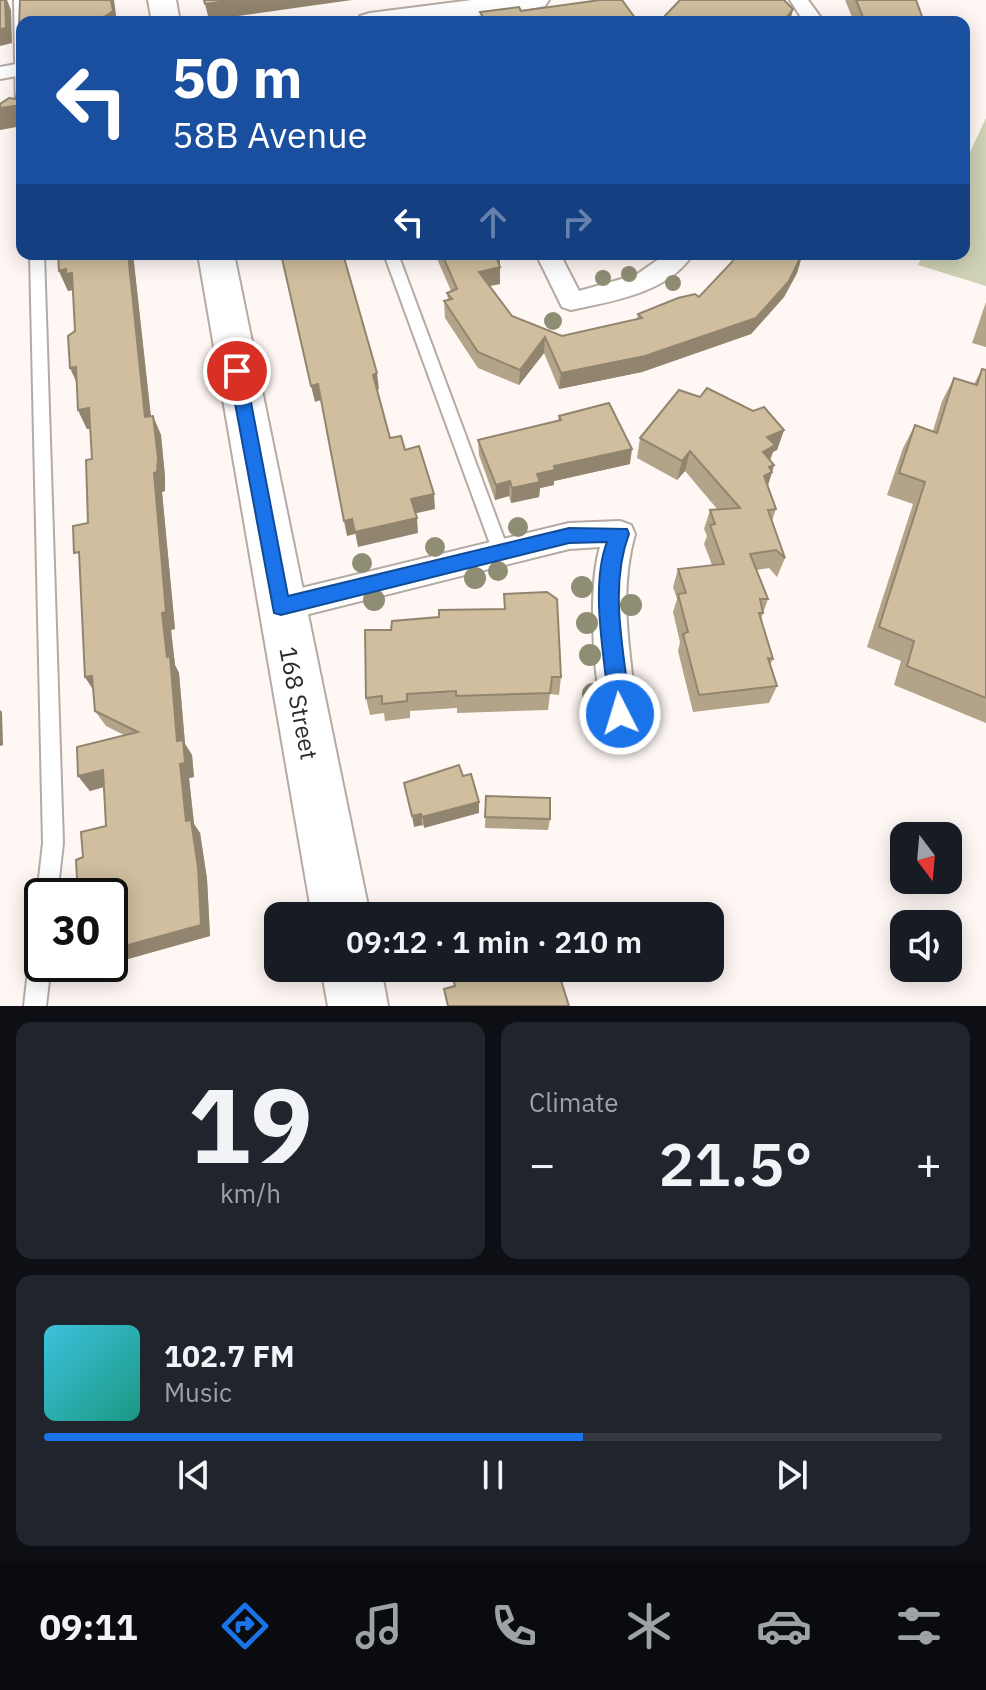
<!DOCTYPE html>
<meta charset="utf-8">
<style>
:root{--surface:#171b24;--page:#20242c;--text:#f1f3f6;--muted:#9ea1a6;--line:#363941;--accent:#1a73e8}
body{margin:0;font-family:"IBM Plex Sans",sans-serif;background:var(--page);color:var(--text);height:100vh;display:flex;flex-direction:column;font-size:30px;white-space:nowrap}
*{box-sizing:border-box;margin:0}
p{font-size:26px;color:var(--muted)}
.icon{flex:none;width:44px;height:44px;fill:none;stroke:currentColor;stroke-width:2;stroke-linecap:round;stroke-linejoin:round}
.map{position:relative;height:1006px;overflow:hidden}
.sheet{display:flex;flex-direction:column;gap:16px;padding:16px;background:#0d0f14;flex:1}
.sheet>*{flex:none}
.banner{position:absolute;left:16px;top:16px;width:954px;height:244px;border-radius:16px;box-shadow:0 4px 20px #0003;background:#1a4fa0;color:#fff;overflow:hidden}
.needle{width:52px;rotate:164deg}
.buttons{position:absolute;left:890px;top:822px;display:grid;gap:16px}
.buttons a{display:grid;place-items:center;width:72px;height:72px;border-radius:16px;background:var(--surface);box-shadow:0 4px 20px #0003;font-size:40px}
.speed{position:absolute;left:24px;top:878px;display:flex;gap:16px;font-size:40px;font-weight:700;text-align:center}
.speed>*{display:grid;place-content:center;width:104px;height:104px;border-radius:50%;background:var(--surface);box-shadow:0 4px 20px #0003;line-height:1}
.speed .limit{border:4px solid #111;border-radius:12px;background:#fff;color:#111}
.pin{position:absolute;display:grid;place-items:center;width:68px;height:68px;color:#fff;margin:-34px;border:4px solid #fff;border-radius:50%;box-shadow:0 2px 8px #0007}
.me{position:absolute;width:88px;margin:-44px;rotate:355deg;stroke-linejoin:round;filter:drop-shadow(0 0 6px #0008)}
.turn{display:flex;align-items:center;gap:28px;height:168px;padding:0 24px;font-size:36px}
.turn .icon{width:104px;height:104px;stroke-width:2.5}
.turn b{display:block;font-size:56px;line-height:68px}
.lanes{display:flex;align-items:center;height:76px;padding:0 24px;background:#0003;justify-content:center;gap:40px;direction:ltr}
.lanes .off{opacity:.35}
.big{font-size:60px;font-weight:600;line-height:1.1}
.sheet .card{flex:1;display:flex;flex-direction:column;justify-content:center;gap:12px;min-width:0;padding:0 28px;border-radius:16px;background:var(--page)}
.sheet .dial{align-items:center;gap:0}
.dial b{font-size:104px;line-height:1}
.song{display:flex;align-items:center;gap:24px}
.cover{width:96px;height:96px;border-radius:12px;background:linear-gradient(135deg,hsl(190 70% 55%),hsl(170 70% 35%))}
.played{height:8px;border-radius:4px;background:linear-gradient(90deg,var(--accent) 60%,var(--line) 60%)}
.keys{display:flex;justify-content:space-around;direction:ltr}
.heat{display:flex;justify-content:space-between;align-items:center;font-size:44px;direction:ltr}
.sheet .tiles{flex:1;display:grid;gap:16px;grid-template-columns:1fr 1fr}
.card:last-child{grid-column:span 2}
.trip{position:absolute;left:264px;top:902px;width:460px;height:80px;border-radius:16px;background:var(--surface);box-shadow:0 4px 20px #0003;font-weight:600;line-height:80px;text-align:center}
.menu{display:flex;height:128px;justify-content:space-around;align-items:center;background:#090b0e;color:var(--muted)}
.menu .icon{width:56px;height:56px}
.menu .current{color:var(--accent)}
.menu b{font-size:36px;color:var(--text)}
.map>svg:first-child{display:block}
.green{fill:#cfd2b5}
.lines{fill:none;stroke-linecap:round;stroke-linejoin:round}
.lane-casing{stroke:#b5aaa4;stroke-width:4}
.street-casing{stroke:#b5aaa4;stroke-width:4}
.secondary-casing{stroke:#b5aaa4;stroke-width:4}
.lane{fill:#fff;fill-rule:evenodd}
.street{fill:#fff;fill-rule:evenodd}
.secondary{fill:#fff;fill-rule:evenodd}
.tree{fill:#8f8d74}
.wall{fill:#b3a388}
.shaded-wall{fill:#92856f}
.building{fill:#d0be9e;stroke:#92856f;stroke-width:2}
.route{fill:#1a73e8;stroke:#114b97;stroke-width:2}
.labels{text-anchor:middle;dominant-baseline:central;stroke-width:8;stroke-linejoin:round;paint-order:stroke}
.street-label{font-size:24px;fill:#2e2a28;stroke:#fff}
</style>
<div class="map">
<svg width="986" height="1006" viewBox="0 0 986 1006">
<rect width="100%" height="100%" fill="#fef7f3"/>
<path class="green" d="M986,118v168l-68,-21 5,-11h41v-89z"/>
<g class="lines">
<g class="lane-casing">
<g id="lane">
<path d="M14,0h10l-2,117 -6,-3z"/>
<path d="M30,254h14l19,589 -6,53h-15v8l-5,-8 6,-53z"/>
<path d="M384,254h14l111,298 -2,5 -6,2 -6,-2 -2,-5z"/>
<path d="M42,934v30h9l-5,42h-22l7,-61 4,-7z"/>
</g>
</g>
<g class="street-casing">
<g id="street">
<path d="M790,0h18l16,22h-20z"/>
<path d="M22,63v12l-22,4v-12z"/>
<path d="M536,254h24l19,37 57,-16 30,-21h27c-25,39 -80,47 -122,56l-9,-3z"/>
<path d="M620,521l11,4 4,9c-17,60 -5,119 2,180l-5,11 -12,5 -12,-5c-16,-36 -20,-139 -8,-178l-31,2 -288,72 -11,-4 -5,-10 5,-10 11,-4 288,-70z"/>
</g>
</g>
<g class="secondary-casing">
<g id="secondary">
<path d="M148,0h28l4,22h-28z"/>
<path d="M472,0h77l-4,6 -10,2 -102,14h-77l4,-6 10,-3z"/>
<path d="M198,254h36l136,662h-58z"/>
<path d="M321,968h60l7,38h-60z"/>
</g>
</g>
<use href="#lane" class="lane"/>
<use href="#street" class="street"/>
<use href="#secondary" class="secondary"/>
</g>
<g class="tree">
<circle cx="629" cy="274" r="8"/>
<circle cx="603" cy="278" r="8"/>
<circle cx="673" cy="283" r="8"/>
<circle cx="553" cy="321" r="9"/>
<circle cx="518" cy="527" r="10"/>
<circle cx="435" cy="547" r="10"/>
<circle cx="362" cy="563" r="10"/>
<circle cx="498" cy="571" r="10"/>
<circle cx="475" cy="578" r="11"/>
<circle cx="582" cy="587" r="11"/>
<circle cx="374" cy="600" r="11"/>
<circle cx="631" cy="605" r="11"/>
<circle cx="587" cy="623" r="11"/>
<circle cx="590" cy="655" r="11"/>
<circle cx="593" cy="694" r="11"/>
<circle cx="643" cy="702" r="11"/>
</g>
<g class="wall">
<path d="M845,0h71l8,22h-70z"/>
<path d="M58,254h75l18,162h2l8,19 4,42v14l-3,1 13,137 -4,1 4,35 4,8 6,71 7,11 2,22 -5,1 5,46 6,9 7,46 3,57 -100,28v-68l-27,-39 23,-31 -2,-39 -14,4 -12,-15 46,-41 -18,-9 -11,-15 -2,-22 -8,-12 3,-154 4,-64 -2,-30h-3l-9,-19 -5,-120 -5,1 -9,-20z"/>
<path d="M435,254h64l1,3v27l-11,2 23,30 50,20 75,-17 1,-5 61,-17 103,-41 -5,17 -13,24 -33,37 -109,38 -83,17 -15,-36 -25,32 -41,-17 -33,-50 -1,-17 4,-1 -1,-7 4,-2z"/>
<path d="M986,302v45l-14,-4z"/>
<path d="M982,369l4,1v353l-92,-38 7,-24 -34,-14 46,-143 -26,-9 16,-47 12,-23 18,6 9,-30 12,-23 20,6z"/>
<path d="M559,416l71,48 -76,17v4l-14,3 -1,9 -28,6 -2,-7 -14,4 -16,-45 -1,-15 80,-19z"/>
<path d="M784,430l-7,20 -4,2 -3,8 4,5 -6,21 8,23 -4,12 13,37 -8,19 -8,-9 -12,2 11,29 -7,20 12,40 -3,6 7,21 -8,17 -76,9 -15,-61 2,-9 -7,-30 4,-13 -4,-12 5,-18 34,-4 -8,-21 3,-8 -3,-7 6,-19h8l-33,-39 -8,9 -40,-22 3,-20z"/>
<path d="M391,630l170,47 -2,18 -9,-1 -2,16 -91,3v-5l-47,3v7l-25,3 -1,-8 -14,2 -4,-17z"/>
<path d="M486,796l64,23 -2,11 -63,-2z"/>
</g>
<g class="shaded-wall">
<path d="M5,0h2l4,10 1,33 -12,3v-17z"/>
<path d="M111,0h3l3,22h-61z"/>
<path d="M234,0h118l-143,20 -4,-16z"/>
<path d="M793,9l-3,13h-7z"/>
<path d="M22,105v21l-22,4v-22z"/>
<path d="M128,254h5l20,183 -8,-20z"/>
<path d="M802,256l-5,17 -13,24 -33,37 -109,38 -83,17 2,-16z"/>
<path d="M496,257h4v27l-21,4v-16z"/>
<path d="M66,269l6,4 1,17 -5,1 -9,-20z"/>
<path d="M545,337l-1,16 -25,32 1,-15z"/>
<path d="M76,367l3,21 -9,-20z"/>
<path d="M377,373l2,16 -4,2 -2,-16z"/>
<path d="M318,384l3,16 -6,2 -4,-16z"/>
<path d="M89,408l9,19 -11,2 -9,-19z"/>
<path d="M153,416l8,19 4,42v14l-3,1 13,137 -4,1 4,35 4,8 6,71 7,11 2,22 -5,1 5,46 6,9 7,46 3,57 -100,28v-14l76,-129 -24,-208 -8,-140z"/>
<path d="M784,430l-7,20 -4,2 -5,13 -12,6 11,-34z"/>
<path d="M632,449l-2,15 -76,17v4l-14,3 -1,9 -28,6 1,-15 25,-14 17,-8z"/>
<path d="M690,451l-5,20 -8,9 5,-19z"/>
<path d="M774,465l-2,7 -6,19 -2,-15 5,-9z"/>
<path d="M510,481l-1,15 -14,4 1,-15z"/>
<path d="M434,494l1,15 -22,5 -2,-15z"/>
<path d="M417,518l1,15 -60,14 -3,-15z"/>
<path d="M352,519l3,15 -8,2 -3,-15z"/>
<path d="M92,676l4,18 -11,-17z"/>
<path d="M0,710l2,2 1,33 -3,1z"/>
<path d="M103,770l11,14 -24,7 -12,-15z"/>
<path d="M479,802v11l-55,15 -2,-11z"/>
<path d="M421,814l2,11 -9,2 -2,-11z"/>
<path d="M93,964h16l-12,3z"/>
</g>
<g class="building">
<path d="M0,0h5l1,28 -6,1z"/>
<path d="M20,0h91l2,11 -9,6 -48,5h-34v4h-3z"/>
<path d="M204,0h30l-29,4z"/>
<path d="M600,0h22l16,22h-152l-6,-10 39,-5 2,4z"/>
<path d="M680,0h104l9,9 -10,13h-124z"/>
<path d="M856,0h60l8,22h-59z"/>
<path d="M22,88v17l-22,3v-4l9,-6 7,1 1,-7z"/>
<path d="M58,254h70l17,163 8,-1 5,42 -1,14 -3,1 12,139 -4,1 5,44 3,-1 7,85 6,-1 2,23 -5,1 6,57 5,-1 7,47 3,58 -91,25v-54h-32l-2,-36 7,-3 -2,-25 25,-6 -3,-56 -25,6 -1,-29 61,-15 -43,-21 -3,-35 -7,1 -6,-125 -5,1 -1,-27 15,-3 -2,-63 6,-1 -3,-51 -11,2 -2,-43 -6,1 -2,-32 7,-5 -3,-58 -6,1v-5l-7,2z"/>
<path d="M281,254h62l34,119 -4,2 17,63 11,-2 4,14 14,-4 15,48 -23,5 6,19 -62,14 -3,-13 -8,2 -26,-137 -7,2z"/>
<path d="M442,254h57l1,3h-4l4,10 -21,5 33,44 50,20 80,-18 -4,-4 40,-16 17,-4 4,3 33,-35 5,-8h65l-13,27 -33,37 -111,38 -84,17 -16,-36 -25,33 -42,-18 -34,-51 8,-2 -5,-6 10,-4z"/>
<path d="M982,369l4,1v328l-79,-32 7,-25 -35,-14 46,-145 -26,-9 16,-48 22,8 17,-55 23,7z"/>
<path d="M707,388l46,23 11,-4 20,23 -17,7 8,8 -12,7 11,13 -5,2 3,5 -8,4 12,33 -8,1 17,48 -9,-8 -26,4 18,45h-8l3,14h-4l14,46 -5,-1 9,28 -78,9 -16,-61 5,-2 -10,-38 8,-1 -8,-24 46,-5 -14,-39 5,-1 -5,-14 30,-2 -50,-57 -8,10 -42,-23 39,-48 21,7z"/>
<path d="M609,403l23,46 -78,17 1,4 -18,4 3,8 -28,6 -2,-7 -14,4 -18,-45 83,-20 -2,-4z"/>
<path d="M547,592l10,7 4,78h-9l-2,16 -94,3v-5l-49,3v7l-25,3v-8l-16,2 -1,-68h26l1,-9 47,-4v-7l66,-1 -1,-15z"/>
<path d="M459,765l4,11 8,-2 8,28 -57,15 -1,-3 -9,2 -8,-33z"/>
<path d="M486,796l64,2v21l-65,-2z"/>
<path d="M524,909l2,7h-25z"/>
<path d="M450,968h107l12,38h-121l-4,-17 11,-3z"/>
</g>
<path class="route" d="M237,365l8,6 43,225 281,-68 58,1 2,5c-21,55 -4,123 2,180l-3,7 -8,3 -7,-3 -3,-7c-4,-49 -21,-126 -3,-172l-38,1 -288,72 -7,-2 -45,-242z"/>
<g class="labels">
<g class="street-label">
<text transform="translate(299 703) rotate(79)">168 Street</text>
</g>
</g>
</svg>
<div class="buttons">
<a><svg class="needle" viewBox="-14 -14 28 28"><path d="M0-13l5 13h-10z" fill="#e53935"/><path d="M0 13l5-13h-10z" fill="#9ea1a6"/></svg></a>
<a><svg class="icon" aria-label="sound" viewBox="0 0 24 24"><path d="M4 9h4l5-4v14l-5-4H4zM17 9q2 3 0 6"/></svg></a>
</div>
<div class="speed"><div class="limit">30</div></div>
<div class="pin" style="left:237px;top:371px;background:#d93025"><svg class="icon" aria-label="arrive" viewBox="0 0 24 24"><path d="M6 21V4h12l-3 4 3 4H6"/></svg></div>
<svg class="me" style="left:620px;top:714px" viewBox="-20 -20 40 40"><circle r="17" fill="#1a73e8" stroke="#fff" stroke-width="3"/><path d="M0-11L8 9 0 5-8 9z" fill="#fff"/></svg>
<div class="trip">09:12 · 1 min · 210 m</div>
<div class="banner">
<div class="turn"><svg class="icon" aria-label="left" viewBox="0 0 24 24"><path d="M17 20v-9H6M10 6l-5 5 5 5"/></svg><div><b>50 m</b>58B Avenue</div></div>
<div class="lanes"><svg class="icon" aria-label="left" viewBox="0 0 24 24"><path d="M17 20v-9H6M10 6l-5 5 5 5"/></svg><svg class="icon off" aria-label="ahead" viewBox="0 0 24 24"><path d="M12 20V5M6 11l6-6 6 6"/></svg><svg class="icon off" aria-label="right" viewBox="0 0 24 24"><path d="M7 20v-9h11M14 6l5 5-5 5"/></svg></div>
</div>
</div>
<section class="sheet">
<div class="tiles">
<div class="card dial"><b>19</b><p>km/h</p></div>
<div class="card"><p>Climate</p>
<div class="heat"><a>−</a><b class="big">21.5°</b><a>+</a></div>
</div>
<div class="card">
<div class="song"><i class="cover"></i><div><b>102.7 FM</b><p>Music</p></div></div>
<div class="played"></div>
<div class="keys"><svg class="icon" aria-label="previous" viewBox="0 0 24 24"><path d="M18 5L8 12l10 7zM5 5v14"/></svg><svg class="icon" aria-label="pause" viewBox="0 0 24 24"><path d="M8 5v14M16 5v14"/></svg><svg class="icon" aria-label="next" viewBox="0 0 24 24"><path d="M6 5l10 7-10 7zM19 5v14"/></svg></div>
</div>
</div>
</section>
<nav class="menu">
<b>09:11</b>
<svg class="icon current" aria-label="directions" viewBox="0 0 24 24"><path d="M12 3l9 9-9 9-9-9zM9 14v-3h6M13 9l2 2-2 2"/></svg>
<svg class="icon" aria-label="music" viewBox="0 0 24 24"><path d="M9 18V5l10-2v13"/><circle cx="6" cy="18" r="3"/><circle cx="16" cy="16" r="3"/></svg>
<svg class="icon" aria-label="phone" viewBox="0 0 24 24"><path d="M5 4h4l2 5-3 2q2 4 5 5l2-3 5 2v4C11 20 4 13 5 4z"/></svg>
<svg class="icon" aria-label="climate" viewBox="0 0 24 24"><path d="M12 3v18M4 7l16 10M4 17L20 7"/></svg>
<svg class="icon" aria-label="car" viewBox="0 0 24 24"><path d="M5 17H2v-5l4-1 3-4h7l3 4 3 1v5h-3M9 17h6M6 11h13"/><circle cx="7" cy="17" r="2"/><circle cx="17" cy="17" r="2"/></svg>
<svg class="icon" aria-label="filters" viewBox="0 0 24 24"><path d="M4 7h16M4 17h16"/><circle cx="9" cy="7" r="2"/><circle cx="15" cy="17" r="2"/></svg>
</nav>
